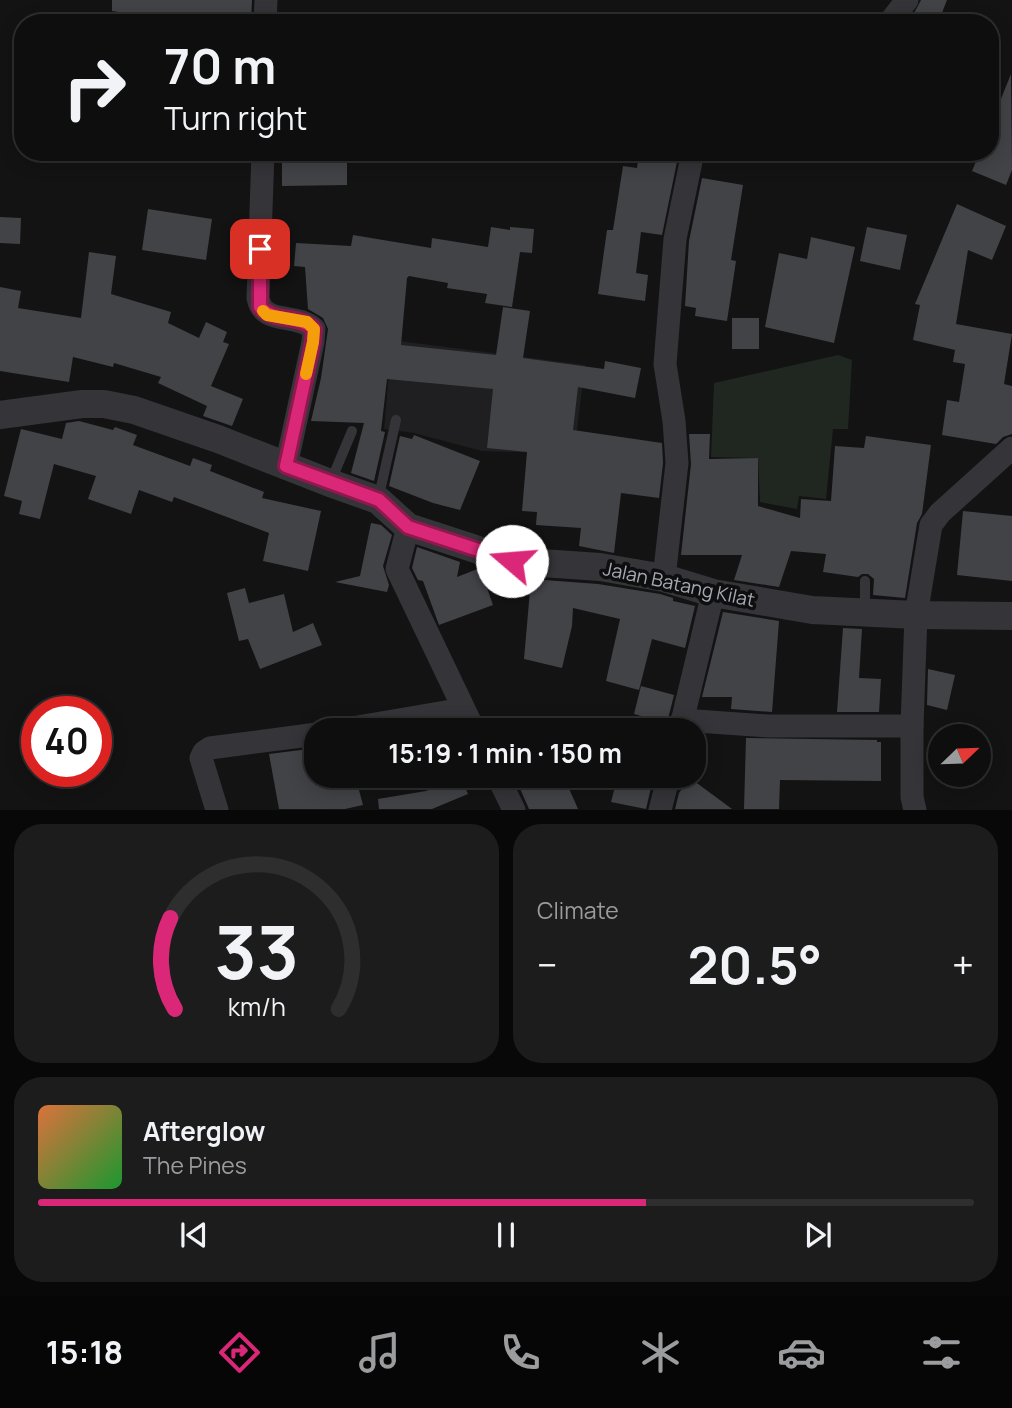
<!DOCTYPE html>
<meta charset="utf-8">
<style>
:root{--surface:#0e0e0f;--page:#1c1c1d;--text:#f1f3f6;--muted:#9b9c9e;--line:#2e2e2f;--accent:#db2777}
body{margin:0;font-family:Manrope,sans-serif;background:var(--page);color:var(--text);height:100vh;display:flex;flex-direction:column;font-size:26px;white-space:nowrap}
*{box-sizing:border-box;margin:0}
p{font-size:23px;color:var(--muted)}
.icon{flex:none;width:38px;height:38px;fill:none;stroke:currentColor;stroke-width:2;stroke-linecap:round;stroke-linejoin:round}
.map{position:relative;height:810px;overflow:hidden}
.drawer{display:flex;flex-direction:column;gap:14px;padding:14px;background:#080808;flex:1}
.drawer>*{flex:none}
.banner{position:absolute;left:14px;top:14px;width:985px;height:147px;border-radius:28px;box-shadow:0 4px 18px #0003,0 0 0 2px var(--line);background:#0e0e0f;color:var(--text);overflow:hidden}
.needle{width:46px;rotate:67deg}
.buttons{position:absolute;left:928px;top:724px;display:grid;gap:14px}
.buttons a{display:grid;place-items:center;width:63px;height:63px;border-radius:50%;background:var(--surface);box-shadow:0 4px 18px #0003,0 0 0 2px var(--line);font-size:35px}
.speed{position:absolute;left:21px;top:696px;display:flex;gap:14px;font-size:35px;font-weight:700;text-align:center}
.speed>*{display:grid;place-content:center;width:91px;height:91px;border-radius:50%;background:var(--surface);box-shadow:0 4px 18px #0003,0 0 0 2px var(--line);line-height:1}
.speed .limit{border:10px solid #d22;background:#fff;color:#111}
.pin{position:absolute;display:grid;place-items:center;width:60px;height:60px;color:#fff;margin:-30px;border-radius:14px;box-shadow:0 4px 10px #0006}
.me{position:absolute;width:77px;margin:-38px;rotate:288deg;stroke-linejoin:round;filter:drop-shadow(0 0 5px #0008)}
.turn{display:flex;align-items:center;gap:24px;height:147px;padding:0 35px;font-size:32px}
.turn .icon{width:91px;height:91px;stroke-width:2.5}
.turn b{display:block;font-size:49px;line-height:60px}
.big{font-size:52px;font-weight:700;line-height:1.1}
.drawer .tile{flex:1;display:flex;flex-direction:column;justify-content:center;gap:10px;min-width:0;padding:0 24px;border-radius:28px;background:var(--page)}
.drawer .dial{align-items:center;gap:0}
.dial svg{height:182px;overflow:visible;fill:none;stroke:var(--line);stroke-width:7;stroke-linecap:round;text-anchor:middle}
.dial text{fill:var(--text);stroke:none}
.song{display:flex;align-items:center;gap:21px}
.cover{width:84px;height:84px;border-radius:10px;background:linear-gradient(135deg,hsl(20 70% 55%),hsl(130 70% 35%))}
.played{height:7px;border-radius:4px;background:linear-gradient(90deg,var(--accent) 65%,var(--line) 65%)}
.keys{display:flex;justify-content:space-around;direction:ltr}
.heat{display:flex;justify-content:space-between;align-items:center;font-size:38px;direction:ltr}
.drawer .tiles{flex:1;display:grid;gap:14px;grid-template-columns:1fr 1fr}
.tile:last-child{grid-column:span 2}
.trip{position:absolute;left:304px;top:718px;width:402px;height:70px;border-radius:28px;background:var(--surface);box-shadow:0 4px 18px #0003,0 0 0 2px var(--line);font-weight:700;line-height:70px;text-align:center}
.tab-bar{display:flex;height:112px;justify-content:space-around;align-items:center;background:#060606;color:var(--muted)}
.tab-bar .icon{width:49px;height:49px}
.tab-bar .current{color:var(--accent)}
.tab-bar b{font-size:32px;color:var(--text)}
.map>svg:first-child{display:block}
.built{fill:#1f1f21}
.green{fill:#1f2720}
.building{fill:#424347}
.lines{fill:none;stroke-linecap:round;stroke-linejoin:round}
.service{stroke:#343439;stroke-width:10}
.minor{stroke:#343439;stroke-width:23}
.tertiary{stroke:#343439;stroke-width:28}
.route-casing{stroke:#8e194d;stroke-width:18}
.route{stroke:#db2777;stroke-width:12}
.slow{stroke:#f59e0b;stroke-width:12}
.labels{text-anchor:middle;dominant-baseline:central;stroke-width:7;stroke-linejoin:round;paint-order:stroke}
.street-label{font-size:19px;fill:#a5a9b4;stroke:#0e0e0f}
</style>
<div class="map">
<svg width="1012" height="810" viewBox="0 0 1012 810">
<rect width="100%" height="100%" fill="#131314"/>
<path class="built" d="M392,340l193,25 -11,89 -92,-3 -68,-18 -30,-4z"/>
<path class="green" d="M838,355l14,5 -4,69h-15l-7,70 -27,-3 -2,13 -37,-7 -2,-44 -47,-1 3,-74z"/>
<g class="building">
<path d="M112,0h140l-1,23h-62l-77,-12z"/>
<path d="M921,0h26l-9,23h-12l-14,-6z"/>
<path d="M1011,74l1,96 -6,15 -34,-14 8,-19h10v-26z"/>
<path d="M282,152h65v33l-65,1z"/>
<path d="M639,152h40l-17,83 -21,-3 -5,41 12,2 -3,26 -47,-7 9,-64h6l10,-64 14,2z"/>
<path d="M702,178l41,7 -12,75 5,1 -9,60 -32,-5 1,-8 -11,-2 4,-65z"/>
<path d="M957,204l49,22 -14,34 -24,-10 -12,74 56,10 -8,50 8,2v48l-9,3 -7,7 -54,-9 5,-35 12,2 6,-38 -12,-2 2,-12 -42,-10 7,-35 -5,-1z"/>
<path d="M148,209l64,10 -6,41 -64,-10z"/>
<path d="M0,217l21,1 -1,26 -20,-1z"/>
<path d="M491,227l19,3v-3l24,2 -2,24 -12,-1 -8,55 -27,-4 2,-9 -40,-6 1,-5 -39,-7 -2,2 -6,67 95,10 7,-48 27,4 -7,47 81,11 1,-8 36,7 -6,30 -57,-11 -5,43 89,13 1,20 -4,35 -38,-5 -7,60 -35,-7 2,-18 -45,-3 1,-13 -15,-1 5,-59 -40,-4 6,-59 -106,-10 -6,52 4,1 -11,49 -23,-8 13,-50 -53,-2 10,-43 7,-49 -5,-11 -15,-9 -3,-42 -11,-1 2,-23 55,3 2,-11 78,13 1,-10 56,9z"/>
<path d="M867,227l40,8 -7,35 -40,-9z"/>
<path d="M811,237l44,10 -21,96 -69,-16 14,-74 28,6z"/>
<path d="M89,252l27,4 -5,38 60,18 -3,11 31,15 7,-16 21,10 -4,10 6,2 -18,42 32,13 -11,27 -29,-10 4,-10 -49,-23 3,-6 -47,-14 -1,4 -40,-10 -4,25 -69,-11v-84l21,4 -3,17 63,10z"/>
<rect x="732" y="318" width="27" height="31"/>
<path d="M79,421l34,9 2,-3 22,8 -4,10 57,21 3,-8 19,7 -2,6 54,21 -2,6 59,13 -13,60 -45,-10 6,-28 -95,-36 -2,5 -33,-12 -8,24 -43,-15 8,-23 -42,-12 -14,55 -21,-5 3,-13 -18,-5 17,-67 41,10 4,-16z"/>
<path d="M689,434h21l-1,25 49,-1v48l42,12 1,-19 30,2 4,-55 29,2 2,-12 65,9 -9,69 -5,9 -12,75 -32,-3 1,-16 -6,-5h-6l-4,3 -35,-5 3,-18 -35,-3 -12,36 -45,-7 8,-25h-61l10,-91z"/>
<path d="M414,435l66,26 -20,49 -27,-7 -44,-17 11,-50 12,3z"/>
<path d="M963,511l49,5v65l-55,-6z"/>
<path d="M371,523l10,2 11,10 -9,31 6,19 -2,7 -52,-10 25,-6z"/>
<path d="M417,547l43,15 -3,15 23,-9 13,37 -54,20 -16,-44 -5,-1 -6,-12z"/>
<path d="M531,579l67,5 62,10 13,4v3l22,5 -10,42 -33,-9 -13,51 -33,-9 14,-62 -47,-11 -1,18 -10,42 -38,-9z"/>
<path d="M245,588l4,15 35,-9 9,38 20,-9 9,22 -62,24 -12,-30 -9,2 -12,-48z"/>
<path d="M723,612l56,9 -7,91 -41,-3 1,-12h-30z"/>
<path d="M843,628l19,1 -3,49 22,1 -2,33h-42z"/>
<path d="M928,669l27,6 -8,35 -20,-5z"/>
<path d="M641,686l33,9 -7,28 -33,-9z"/>
<path d="M746,738l131,2v2h4v39l-101,-1 -1,29h-35z"/>
<path d="M309,749l4,26h42l8,30 -18,4h-66l-10,-55z"/>
<path d="M514,775h49l15,34h-49z"/>
<path d="M618,775h36l-8,34 -35,-7z"/>
<path d="M461,776l7,18 -36,15h-53l-1,-10 48,-8z"/>
<path d="M690,778l42,31h-57l4,-16z"/>
</g>
<g class="lines">
<g class="service">
<path d="M331,481l21,-50"/>
<path d="M378,500l18,-80"/>
<path d="M865,611v-30"/>
</g>
<g class="minor">
<path d="M265,23l1,-23"/>
<path d="M889,23l18,-23"/>
<path d="M263,152l-5,146c5,28 39,14 56,31l-1,13 -27,124"/>
<path d="M408,527l-11,42 77,161"/>
<path d="M664,578l13,-115 -3,-42 -9,-57 10,-125 18,-87"/>
<path d="M682,720l87,6h143"/>
<path d="M340,730l123,-21"/>
<path d="M680,730l33,-137"/>
<path d="M497,775l17,35"/>
<path d="M217,810l-16,-52 3,-6 6,-4 107,-14"/>
<path d="M660,810l9,-35"/>
<path d="M915,810l-3,-13v-71l4,-111 15,-90 9,-12 72,-65"/>
</g>
<path class="tertiary" d="M0,415l82,-11h22l30,6 84,29 112,44 48,17 30,27 104,34 88,6 64,11 49,15 99,17 104,5 96,1"/>
</g>
<g class="lines">
<g class="route-casing">
<path id="route" d="M260,249v58c14,16 39,7 54,22l-1,13 -27,124 93,34 29,27 104,34"/>
</g>
<use href="#route" class="route"/>
<path class="slow" d="M263,311l4,4 40,7 7,7 -1,13 -7,32"/>
</g>
<g class="labels">
<g class="street-label">
<text transform="translate(679 584) rotate(12)">Jalan Batang Kilat</text>
</g>
</g>
</svg>
<div class="buttons">
<a><svg class="needle" viewBox="-14 -14 28 28"><path d="M0-13l5 13h-10z" fill="#e53935"/><path d="M0 13l5-13h-10z" fill="#9b9c9e"/></svg></a>
</div>
<div class="speed"><div class="limit">40</div></div>
<div class="pin" style="left:260px;top:249px;background:#d93025"><svg class="icon" aria-label="arrive" viewBox="0 0 24 24"><path d="M6 21V4h12l-3 4 3 4H6"/></svg></div>
<svg class="me" style="left:512px;top:561px" viewBox="-20 -20 40 40"><circle r="19" fill="#fff"/><path d="M0-13L10 11 0 6-10 11z" fill="#db2777"/></svg>
<div class="trip">15:19 · 1 min · 150 m</div>
<div class="banner">
<div class="turn"><svg class="icon" aria-label="right" viewBox="0 0 24 24"><path d="M7 20v-9h11M14 6l5 5-5 5"/></svg><div><b>70 m</b>Turn right</div></div>
</div>
</div>
<section class="drawer">
<div class="tiles">
<div class="tile dial"><svg viewBox="0 0 100 80">
<path d="M14 69A42 42 0 1 1 86 69"/>
<path d="M14 69A42 42 0 0 1 12 29" stroke="#db2777"/>
<text x="50" y="56" font-size="32" font-weight="700">33</text>
<text x="50" y="72" font-size="11">km/h</text>
</svg></div>
<div class="tile"><p>Climate</p>
<div class="heat"><a>−</a><b class="big">20.5°</b><a>+</a></div>
</div>
<div class="tile">
<div class="song"><i class="cover"></i><div><b>Afterglow</b><p>The Pines</p></div></div>
<div class="played"></div>
<div class="keys"><svg class="icon" aria-label="previous" viewBox="0 0 24 24"><path d="M18 5L8 12l10 7zM5 5v14"/></svg><svg class="icon" aria-label="pause" viewBox="0 0 24 24"><path d="M8 5v14M16 5v14"/></svg><svg class="icon" aria-label="next" viewBox="0 0 24 24"><path d="M6 5l10 7-10 7zM19 5v14"/></svg></div>
</div>
</div>
</section>
<nav class="tab-bar">
<b>15:18</b>
<svg class="icon current" aria-label="directions" viewBox="0 0 24 24"><path d="M12 3l9 9-9 9-9-9zM9 14v-3h6M13 9l2 2-2 2"/></svg>
<svg class="icon" aria-label="music" viewBox="0 0 24 24"><path d="M9 18V5l10-2v13"/><circle cx="6" cy="18" r="3"/><circle cx="16" cy="16" r="3"/></svg>
<svg class="icon" aria-label="phone" viewBox="0 0 24 24"><path d="M5 4h4l2 5-3 2q2 4 5 5l2-3 5 2v4C11 20 4 13 5 4z"/></svg>
<svg class="icon" aria-label="climate" viewBox="0 0 24 24"><path d="M12 3v18M4 7l16 10M4 17L20 7"/></svg>
<svg class="icon" aria-label="car" viewBox="0 0 24 24"><path d="M5 17H2v-5l4-1 3-4h7l3 4 3 1v5h-3M9 17h6M6 11h13"/><circle cx="7" cy="17" r="2"/><circle cx="17" cy="17" r="2"/></svg>
<svg class="icon" aria-label="filters" viewBox="0 0 24 24"><path d="M4 7h16M4 17h16"/><circle cx="9" cy="7" r="2"/><circle cx="15" cy="17" r="2"/></svg>
</nav>
